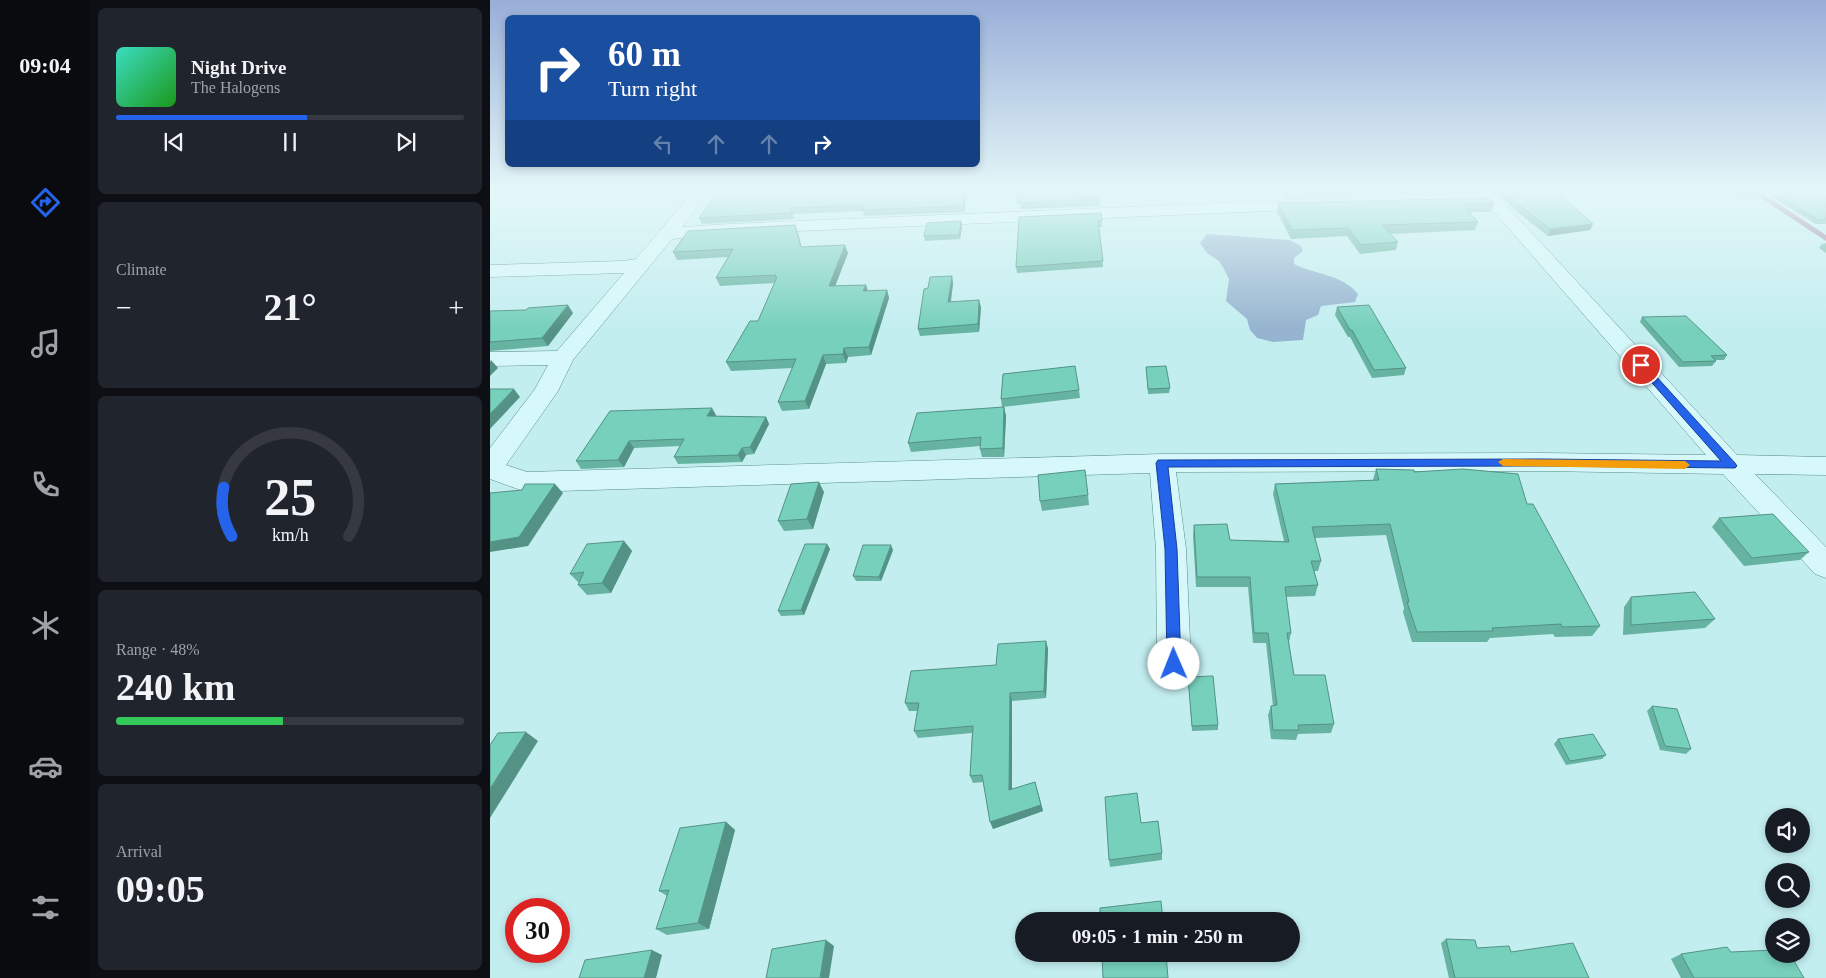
<!DOCTYPE html>
<meta charset="utf-8">
<style>
:root{--surface:#171b24;--page:#20242c;--text:#f1f3f6;--muted:#9ea1a6;--line:#363941;--accent:#2563eb}
body{margin:0;font-family:Georgia,serif;background:var(--page);color:var(--text);height:100vh;display:flex;flex-direction:column;font-size:19px;white-space:nowrap}
*{box-sizing:border-box;margin:0}
p{font-size:16px;color:var(--muted)}
.icon{flex:none;width:28px;height:28px;fill:none;stroke:currentColor;stroke-width:2;stroke-linecap:round;stroke-linejoin:round}
.map{position:relative;flex:1;overflow:hidden}
.panel{display:flex;flex-direction:column;gap:8px;padding:8px;background:#0d0f14;width:400px}
.panel>*{flex:none}
.guide{position:absolute;left:15px;top:15px;width:475px;height:152px;border-radius:8px;box-shadow:0 2px 8px #0003;background:#1a4fa0;color:#fff;overflow:hidden}
.fabs{position:absolute;left:1275px;top:808px;display:grid;gap:10px}
.fabs a{display:grid;place-items:center;width:45px;height:45px;border-radius:50%;background:var(--surface);box-shadow:0 2px 8px #0003;font-size:25px}
.speed{position:absolute;left:15px;top:898px;display:flex;gap:10px;font-size:25px;font-weight:700;text-align:center}
.speed>*{display:grid;place-content:center;width:65px;height:65px;border-radius:50%;background:var(--surface);box-shadow:0 2px 8px #0003;line-height:1}
.speed .limit{border:8px solid #d22;background:#fff;color:#111}
.pin{position:absolute;display:grid;place-items:center;width:42px;height:42px;color:#fff;margin:-21px;border:2px solid #fff;border-radius:50%;box-shadow:0 1px 5px #0007}
.me{position:absolute;width:55px;margin:-28px;rotate:359deg;stroke-linejoin:round;filter:drop-shadow(0 0 4px #0008)}
.turn{display:flex;align-items:center;gap:18px;height:105px;padding:0 20px;font-size:22px}
.turn .icon{width:65px;height:65px;stroke-width:2.5}
.turn b{display:block;font-size:35px;line-height:42px}
.lanes{display:flex;align-items:center;height:48px;padding:0 20px;background:#0003;justify-content:center;gap:25px;direction:ltr}
.lanes .off{opacity:.35}
.big{font-size:38px;font-weight:800;line-height:1.1}
.panel .card{flex:1;display:flex;flex-direction:column;justify-content:center;gap:8px;min-width:0;padding:0 18px;border-radius:8px;background:var(--page)}
.panel .dial{align-items:center;gap:0}
.dial svg{height:130px;overflow:visible;fill:none;stroke:var(--line);stroke-width:7;stroke-linecap:round;text-anchor:middle}
.dial text{fill:var(--text);stroke:none}
.song{display:flex;align-items:center;gap:15px}
.cover{width:60px;height:60px;border-radius:8px;background:linear-gradient(135deg,hsl(170 70% 55%),hsl(120 70% 35%))}
.played{height:5px;border-radius:2px;background:linear-gradient(90deg,var(--accent) 55%,var(--line) 55%)}
.keys{display:flex;justify-content:space-around;direction:ltr}
.heat{display:flex;justify-content:space-between;align-items:center;font-size:28px;direction:ltr}
.charge{height:8px;border-radius:4px;background:linear-gradient(90deg,#34c759 48%,var(--line) 0)}
.trip{position:absolute;left:525px;top:912px;width:285px;height:50px;border-radius:25px;background:var(--surface);box-shadow:0 2px 8px #0003;font-weight:800;line-height:50px;text-align:center}
main{display:flex;flex:1;min-height:0}
.dock{display:flex;flex-direction:column;width:90px;justify-content:space-around;align-items:center;background:#090b0e;color:var(--muted)}
.dock .icon{width:35px;height:35px}
.dock .active{color:var(--accent)}
.dock b{font-size:22px;color:var(--text)}
.map>svg:first-child{display:block}
.green{fill:#96b4cf}
.lines{fill:none;stroke-linecap:round;stroke-linejoin:round}
.stream{stroke:#926b8e;stroke-width:5}
.minor-casing{stroke:#598c86;stroke-width:1}
.minor{fill:#d7f8fa;fill-rule:evenodd}
.wall{fill:#66b3a2}
.shaded-wall{fill:#539284}
.building{fill:#77d0bc;stroke:#539284}
.route{fill:#2563eb;stroke:#184099}
.slow{fill:#f59e0b}
</style>
<main>
<nav class="dock">
<b>09:04</b>
<svg class="icon active" aria-label="directions" viewBox="0 0 24 24"><path d="M12 3l9 9-9 9-9-9zM9 14v-3h6M13 9l2 2-2 2"/></svg>
<svg class="icon" aria-label="music" viewBox="0 0 24 24"><path d="M9 18V5l10-2v13"/><circle cx="6" cy="18" r="3"/><circle cx="16" cy="16" r="3"/></svg>
<svg class="icon" aria-label="phone" viewBox="0 0 24 24"><path d="M5 4h4l2 5-3 2q2 4 5 5l2-3 5 2v4C11 20 4 13 5 4z"/></svg>
<svg class="icon" aria-label="climate" viewBox="0 0 24 24"><path d="M12 3v18M4 7l16 10M4 17L20 7"/></svg>
<svg class="icon" aria-label="car" viewBox="0 0 24 24"><path d="M5 17H2v-5l4-1 3-4h7l3 4 3 1v5h-3M9 17h6M6 11h13"/><circle cx="7" cy="17" r="2"/><circle cx="17" cy="17" r="2"/></svg>
<svg class="icon" aria-label="filters" viewBox="0 0 24 24"><path d="M4 7h16M4 17h16"/><circle cx="9" cy="7" r="2"/><circle cx="15" cy="17" r="2"/></svg>
</nav>
<section class="panel">
<div class="card">
<div class="song"><i class="cover"></i><div><b>Night Drive</b><p>The Halogens</p></div></div>
<div class="played"></div>
<div class="keys"><svg class="icon" aria-label="previous" viewBox="0 0 24 24"><path d="M18 5L8 12l10 7zM5 5v14"/></svg><svg class="icon" aria-label="pause" viewBox="0 0 24 24"><path d="M8 5v14M16 5v14"/></svg><svg class="icon" aria-label="next" viewBox="0 0 24 24"><path d="M6 5l10 7-10 7zM19 5v14"/></svg></div>
</div>
<div class="card"><p>Climate</p>
<div class="heat"><a>−</a><b class="big">21°</b><a>+</a></div>
</div>
<div class="card dial"><svg viewBox="0 0 100 80">
<path d="M14 69A42 42 0 1 1 86 69"/>
<path d="M14 69A42 42 0 0 1 9 39" stroke="#2563eb"/>
<text x="50" y="56" font-size="32" font-weight="700">25</text>
<text x="50" y="72" font-size="11">km/h</text>
</svg></div>
<div class="card"><p>Range · 48%</p><b class="big">240 km</b><div class="charge"></div></div>
<div class="card"><p>Arrival</p><b class="big">09:05</b></div>
</section>
<div class="map">
<svg width="1336" height="978" viewBox="0 0 1336 978">
<rect width="100%" height="100%" fill="#c3eef0"/>
<path class="green" d="M717,234l83,6 11,6 2,5 -9,7v6c22,11 48,10 64,30l-3,8 -34,4 -3,9 -12,5 -3,20 -30,2 -16,-4 -7,-8 -3,-11 -21,-18 3,-22 -5,-10 -5,-8 -12,-8 -7,-10z"/>
<g class="lines">
<path class="stream" d="M1266,192l70,46"/>
<g class="minor-casing">
<g id="minor">
<path d="M203,192h17l-28,35 46,-3 588,-25 6,1 3,4 -3,4 -6,1 -588,25 -56,5 -99,121 -15,31 -52,74 21,7 635,-18 380,-1 164,2 -229,-263h17l243,263 89,2v18l-71,-1 71,73v31l-11,-4 -92,-100 -181,-3 -366,1 10,77 5,115 -5,11 -12,4 -12,-4 -5,-11 -1,-115 -6,-76 -624,19 -36,-13v-31l45,-59 13,-24 -58,1v-14l67,-1 67,-78 -134,4v-12l133,-4 13,-2z"/>
<path d="M1320,192h16v9l-14,-5z"/>
</g>
</g>
<use href="#minor" class="minor"/>
</g>
<g class="wall">
<path d="M228,192h249l-3,20 -100,4 -1,-5 -70,3 1,5 -92,5 -3,-6z"/>
<path d="M609,192l1,14 -79,3 -1,-5h-3l-1,-7z"/>
<path d="M791,192h169l-166,6z"/>
<path d="M1006,192h61l33,38 -42,6 -32,-25z"/>
<path d="M1237,192h86l13,5v27h-10l-49,-30 -32,3z"/>
<path d="M788,203h216l-3,9h-22l9,10 -3,8 -85,4 8,8 -2,8 -36,4 -13,-18 -56,3 -14,-27z"/>
<path d="M611,213l1,14h-3l4,40 -86,6 -1,-6z"/>
<path d="M471,221l1,5 -2,13 -35,2 -1,-5z"/>
<path d="M308,233l3,14 47,6 -13,33 31,-1 2,6 19,-1 2,8 -18,57 -23,2 -2,6 -20,1 -17,45 -27,2 -4,-9 15,-34 -62,3 -5,-9 32,-41 16,-38 -54,3 -4,-8 12,-21 -51,3 -4,-8z"/>
<path d="M1336,243v10l-7,-5 3,-4z"/>
<path d="M462,276l1,8 -2,18 30,5 -2,25 -59,4 -2,-7 10,-41z"/>
<path d="M847,307l69,61 -2,7 -32,3 -22,-41h-2l-13,-22z"/>
<path d="M0,311l83,2 -25,33 -58,5z"/>
<path d="M1152,317l85,38 -3,5h-9l1,1 -4,5 -33,1 -39,-45z"/>
<path d="M656,367l24,21 -1,5 -21,1z"/>
<path d="M589,390l1,8 -78,9 -1,-8z"/>
<path d="M514,407l2,9 -2,41h-22l-2,-8v-3l-69,6 -3,-9z"/>
<path d="M120,411l106,4 -1,1 51,1 3,7 -15,30 -8,1 -4,7 -64,2 -4,-7 6,-11 -46,2 -10,19 -43,2 -5,-8z"/>
<path d="M886,469l38,3 113,32 73,122 -8,10 -37,1 -2,-3 -63,4 -3,4h-75l-9,-30 1,-4 -18,-73 -71,3 6,23 -3,10h-4l4,14 -3,11 -29,1 5,36 -2,9 5,33 40,49 -3,9 -33,1 -2,6 -25,-1 -3,-24 3,-9h2l-7,-63h-13l-5,-56h-52l-3,-51 1,-11 36,15 54,1 -11,-47 2,-10 98,-4z"/>
<path d="M334,492l-11,37 -29,2 -6,-10z"/>
<path d="M598,495l1,10 -47,6 -2,-10z"/>
<path d="M1229,518l90,34 -9,8 -56,6 -32,-39z"/>
<path d="M134,541l8,10 -21,42 -24,2 -9,-10 1,-2 -9,-9z"/>
<path d="M337,544l3,5 -26,66 -23,1 -3,-5z"/>
<path d="M403,550l-12,31h-25l-3,-5z"/>
<path d="M1141,597l84,22 -10,9 -82,7 1,-28z"/>
<path d="M556,641l2,8 -2,49 -34,3v88l23,-7 8,29 -50,18 -10,-47 -10,1 -3,-7 2,-43 -54,5 -4,-7 3,-20h-8l-4,-8 91,-38z"/>
<path d="M698,677l30,48v5l-26,1z"/>
<path d="M1162,706l39,43 -5,5 -26,-4 -13,-39z"/>
<path d="M1068,739l48,16 -4,4 -36,6 -12,-21z"/>
<path d="M236,822l9,8 -26,99 -42,6 -11,-6 11,-33 -8,-5z"/>
<path d="M651,823l21,30v7l-52,7 -1,-7z"/>
<path d="M956,939l31,9 34,4 78,26h-140l-8,-35z"/>
<path d="M1241,952l73,26h-123l-10,-19 10,-5z"/>
</g>
<g class="shaded-wall">
<path d="M475,192h2l-3,20 -1,-6z"/>
<path d="M471,221l1,5 -2,13 -1,-4z"/>
<path d="M1103,224l-3,6 -42,6 2,-7z"/>
<path d="M305,225l3,8 5,22 -2,-8z"/>
<path d="M355,245l3,8 -16,41 -3,-8z"/>
<path d="M462,276l1,8 -4,26 -1,-8z"/>
<path d="M376,285l2,8 -5,-2z"/>
<path d="M397,290l2,8 -18,57 -2,-8z"/>
<path d="M489,300l2,7 -2,25 -1,-8z"/>
<path d="M78,305l5,8 -25,33 -6,-8z"/>
<path d="M354,348l4,9 -2,6 -3,-9z"/>
<path d="M333,355l3,9 -17,45 -4,-8z"/>
<path d="M1,360l7,8 -8,8v-14z"/>
<path d="M24,389l6,8 -30,32v-15z"/>
<path d="M514,407l2,9 -2,41 -1,-9z"/>
<path d="M222,408l4,7 -5,8 -4,-7z"/>
<path d="M276,417l3,7 -15,30 -4,-7z"/>
<path d="M139,441l5,7 -10,19 -6,-7z"/>
<path d="M252,448l4,7 -4,7 -4,-7z"/>
<path d="M329,482l5,10 -11,37 -6,-10z"/>
<path d="M65,484l8,9 -35,53 -38,6v-10z"/>
<path d="M134,541l8,10 -21,42 -9,-10z"/>
<path d="M337,544l3,5 -26,66 -3,-5z"/>
<path d="M401,545l2,5 -12,31 -2,-4z"/>
<path d="M556,641l2,8 -2,49 -2,-7z"/>
<path d="M520,693l2,8v96l-3,-7z"/>
<path d="M36,732l12,9 -48,77v-29z"/>
<path d="M545,782l8,29 -50,18 -3,-7z"/>
<path d="M236,822l9,8 -26,99 -11,-6z"/>
<path d="M336,940l8,6 -5,32h-9z"/>
<path d="M162,950l10,5 -6,23h-12z"/>
</g>
<g class="building">
<path d="M228,192h247l-2,14 -101,4 3,-5 -74,3 1,5 -93,5z"/>
<path d="M527,192h82l1,7 -80,4 1,-6h-5z"/>
<path d="M1015,192h52l36,32 -43,5 -31,-24z"/>
<path d="M1282,192h41l13,5v22l-7,1z"/>
<path d="M999,198l5,5 -32,1 16,18 -96,3 16,17 -37,3 -13,-17 -56,2 -14,-27z"/>
<path d="M611,213l1,8h-4l5,40 -87,6 3,-50z"/>
<path d="M471,221l-2,14 -35,1 3,-13z"/>
<path d="M305,225l6,22 44,-2 -16,41 37,-1 -3,6 24,-1 -18,57 -25,1 -1,6 -20,1 -18,46 -27,1 18,-43 -70,3 24,-41h8l19,-44h-2l1,-2 -60,3 17,-29 -60,3 15,-21z"/>
<path d="M462,276l-4,26 31,-2 -1,24 -60,5 6,-40 4,-1 2,-11z"/>
<path d="M78,305l-26,33 -52,4v-31l36,-1 2,-2z"/>
<path d="M879,305l37,63 -32,2 -22,-40h-2l-13,-23z"/>
<path d="M1196,316l41,39 -16,1 5,5 -33,1 -41,-45z"/>
<path d="M585,366l4,24 -78,9 2,-25z"/>
<path d="M676,366l4,22 -22,1 -2,-22z"/>
<path d="M0,389h24l-24,25z"/>
<path d="M514,407l-1,41 -23,1 1,-12 -73,6 9,-30z"/>
<path d="M222,408l-5,8 59,1 -16,30 -8,1 -4,7 -64,2 10,-18 -55,2 -11,19 -42,1 34,-50z"/>
<path d="M886,469l38,1v2l49,-3 55,5 9,30h6l67,122 -38,1 -1,-3 -69,4 1,3 -76,1 -10,-30h2l-19,-78 -78,3 9,34h-10l7,24 -33,2 6,46h-4l7,42h31l9,49 -36,1 1,5h-26l-2,-24 6,-1 -9,-72h-14l-4,-56h-53l-3,-52 33,-1 3,16 59,2 -14,-58 104,-4z"/>
<path d="M595,470l3,25 -48,6 -2,-26z"/>
<path d="M329,482l-12,37 -29,2 13,-37z"/>
<path d="M35,484h30l-36,53 -29,5v-49l32,-3z"/>
<path d="M1283,514l36,38 -57,6 -33,-40z"/>
<path d="M134,541l-22,42 -24,2 6,-13 -14,2 17,-30z"/>
<path d="M315,544h22l-26,66 -23,1z"/>
<path d="M373,545h28l-12,32 -26,-1z"/>
<path d="M1205,592l20,27 -84,6v-28z"/>
<path d="M556,641l-2,50 -34,2 -1,97 26,-8 6,23 -51,17 -8,-47 -12,1 3,-50 -59,5 5,-28h-14l6,-32 85,-6 2,-21z"/>
<path d="M723,676l5,49 -26,1 -4,-49z"/>
<path d="M1162,706l25,3 14,40 -26,-3z"/>
<path d="M36,732l-36,57v-44l8,-12z"/>
<path d="M1103,734l13,21 -36,6 -12,-22z"/>
<path d="M647,793l4,30 17,-2 4,32 -53,7 -4,-63z"/>
<path d="M236,822l-28,101 -42,6 13,-39 -10,1 21,-63z"/>
<path d="M671,901l2,20h-63v-13z"/>
<path d="M956,939l29,1 2,8 32,-2 2,6 62,-9 16,35h-134z"/>
<path d="M336,940l-6,38h-54l6,-29z"/>
<path d="M1237,947l4,5 43,-2v4h16l14,24h-110l-13,-24z"/>
<path d="M162,950l-8,28h-65l6,-18z"/>
<path d="M612,954h64l2,24h-65z"/>
</g>
<linearGradient id="sky" x2="0" y2="1"><stop stop-color="#99aed8"/><stop offset="0.58" stop-color="#e4f7f8"/><stop offset="1" stop-color="#e4f7f8" stop-opacity="0"/></linearGradient>
<rect width="1336" height="329" fill="url(#sky)"/>
<path class="route" d="M1151,362l3,1 91,100 2,3 -2,2 -193,-2 -374,1 9,82 4,115 -2,5 -5,2 -5,-2 -2,-5 -2,-115 -9,-86 2,-3 384,-1 179,2 -83,-94 -2,-2z"/>
<path class="slow" d="M1013,459l182,2 5,4 -5,4 -182,-3 -5,-4z"/>
</svg>
<div class="fabs">
<a><svg class="icon" aria-label="sound" viewBox="0 0 24 24"><path d="M4 9h4l5-4v14l-5-4H4zM17 9q2 3 0 6"/></svg></a>
<a><svg class="icon" aria-label="search" viewBox="0 0 24 24"><circle cx="10" cy="10" r="6"/><path d="M15 15l6 6"/></svg></a>
<a><svg class="icon" aria-label="layers" viewBox="0 0 24 24"><path d="M12 4l9 5-9 5-9-5zM3 14l9 5 9-5"/></svg></a>
</div>
<div class="speed"><div class="limit">30</div></div>
<div class="pin" style="left:1151px;top:365px;background:#d93025"><svg class="icon" aria-label="arrive" viewBox="0 0 24 24"><path d="M6 21V4h12l-3 4 3 4H6"/></svg></div>
<svg class="me" style="left:684px;top:664px" viewBox="-20 -20 40 40"><circle r="19" fill="#fff"/><path d="M0-13L10 11 0 6-10 11z" fill="#2563eb"/></svg>
<div class="trip">09:05 · 1 min · 250 m</div>
<div class="guide">
<div class="turn"><svg class="icon" aria-label="right" viewBox="0 0 24 24"><path d="M7 20v-9h11M14 6l5 5-5 5"/></svg><div><b>60 m</b>Turn right</div></div>
<div class="lanes"><svg class="icon off" aria-label="left" viewBox="0 0 24 24"><path d="M17 20v-9H6M10 6l-5 5 5 5"/></svg><svg class="icon off" aria-label="ahead" viewBox="0 0 24 24"><path d="M12 20V5M6 11l6-6 6 6"/></svg><svg class="icon off" aria-label="ahead" viewBox="0 0 24 24"><path d="M12 20V5M6 11l6-6 6 6"/></svg><svg class="icon" aria-label="right" viewBox="0 0 24 24"><path d="M7 20v-9h11M14 6l5 5-5 5"/></svg></div>
</div>
</div>
</main>
